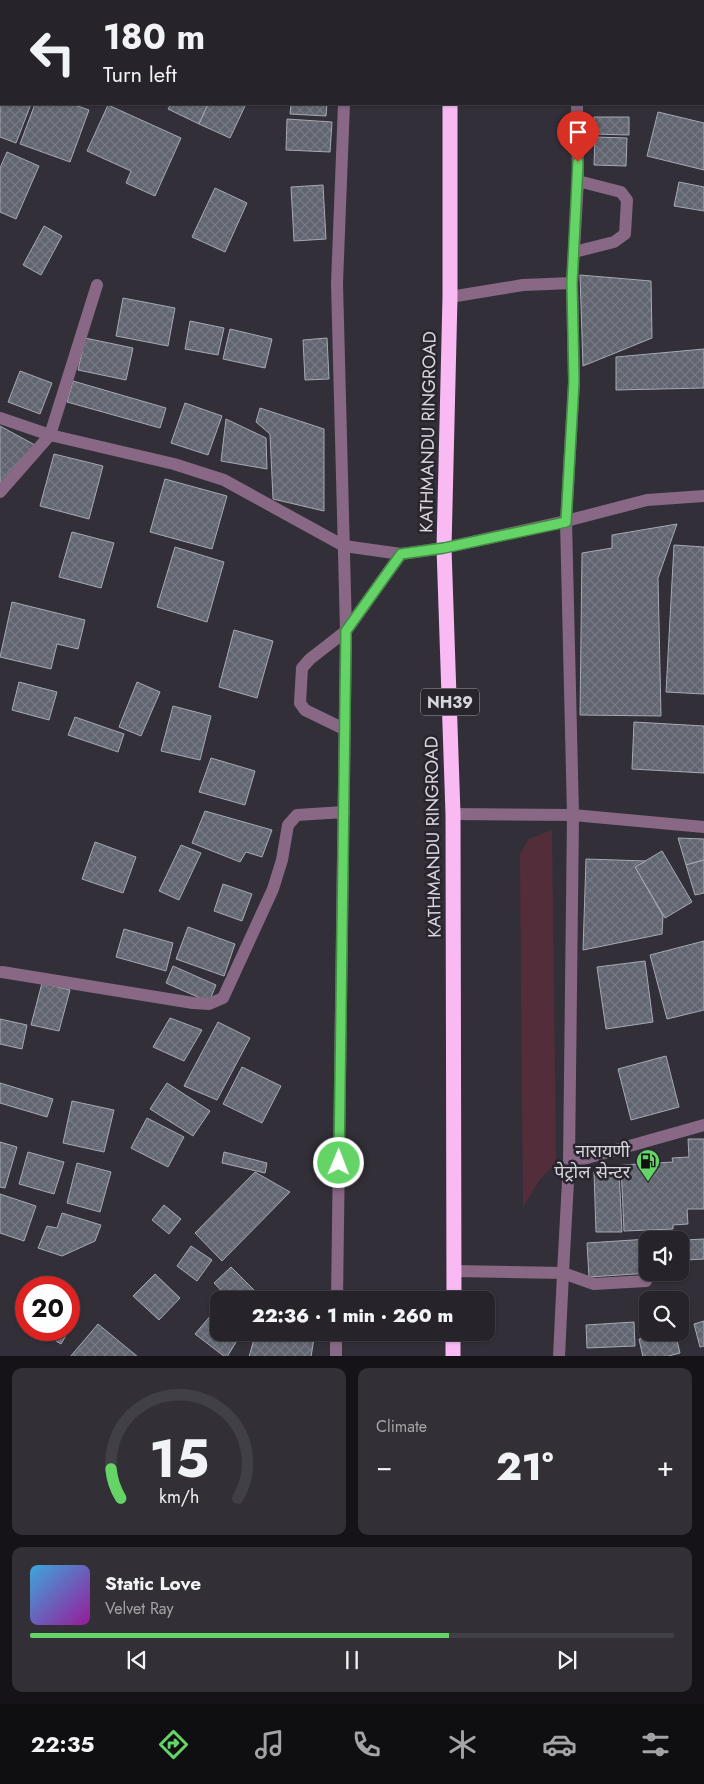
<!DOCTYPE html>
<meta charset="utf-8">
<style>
:root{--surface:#26232a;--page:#322f36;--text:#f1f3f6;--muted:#a4a4a8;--line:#424047;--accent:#65d467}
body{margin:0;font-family:Jost,"Noto Sans Devanagari",sans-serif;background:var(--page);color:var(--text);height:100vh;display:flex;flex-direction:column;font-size:19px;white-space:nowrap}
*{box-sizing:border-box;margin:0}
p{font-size:16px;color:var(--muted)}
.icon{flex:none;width:28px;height:28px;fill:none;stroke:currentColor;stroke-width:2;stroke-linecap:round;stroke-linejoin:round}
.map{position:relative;height:1356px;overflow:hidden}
.drawer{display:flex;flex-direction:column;gap:12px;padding:12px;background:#151317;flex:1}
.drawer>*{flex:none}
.banner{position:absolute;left:0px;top:0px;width:705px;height:105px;box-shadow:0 1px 4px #0004,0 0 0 1px var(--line);background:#26232a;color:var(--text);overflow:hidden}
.controls{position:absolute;left:639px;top:1231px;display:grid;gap:10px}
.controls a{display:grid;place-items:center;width:50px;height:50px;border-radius:10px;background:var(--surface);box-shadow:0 1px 4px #0004,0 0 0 1px var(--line);font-size:25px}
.speed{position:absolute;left:15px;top:1276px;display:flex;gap:10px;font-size:25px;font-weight:700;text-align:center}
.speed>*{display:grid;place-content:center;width:65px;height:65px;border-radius:50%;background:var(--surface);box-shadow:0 1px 4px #0004,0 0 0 1px var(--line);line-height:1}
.speed .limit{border:8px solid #d22;background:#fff;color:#111}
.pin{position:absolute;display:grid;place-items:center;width:42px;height:42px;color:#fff;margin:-51px -21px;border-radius:50% 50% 50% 0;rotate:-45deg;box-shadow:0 0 5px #0007}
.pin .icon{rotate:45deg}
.me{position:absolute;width:55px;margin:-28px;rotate:1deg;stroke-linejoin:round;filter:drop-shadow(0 0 4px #0008)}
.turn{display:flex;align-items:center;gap:18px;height:105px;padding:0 20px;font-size:22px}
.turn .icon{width:65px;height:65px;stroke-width:2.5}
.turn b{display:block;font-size:35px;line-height:42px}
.big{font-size:38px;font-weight:800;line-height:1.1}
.drawer .tile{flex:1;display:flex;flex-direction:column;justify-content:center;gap:8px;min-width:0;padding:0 18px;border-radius:10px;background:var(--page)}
.drawer .dial{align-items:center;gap:0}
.dial svg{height:130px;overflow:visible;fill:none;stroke:var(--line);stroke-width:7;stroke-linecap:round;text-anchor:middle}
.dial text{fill:var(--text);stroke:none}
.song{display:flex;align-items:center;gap:15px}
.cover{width:60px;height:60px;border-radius:8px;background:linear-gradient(135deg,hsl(200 70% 55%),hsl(300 70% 35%))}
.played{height:5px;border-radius:2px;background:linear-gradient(90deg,var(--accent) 65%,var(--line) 65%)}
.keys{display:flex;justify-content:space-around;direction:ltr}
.heat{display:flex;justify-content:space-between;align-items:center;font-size:28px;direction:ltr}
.drawer .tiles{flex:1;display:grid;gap:12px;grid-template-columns:1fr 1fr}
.tile:last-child{grid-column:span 2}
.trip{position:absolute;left:210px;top:1291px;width:285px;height:50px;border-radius:10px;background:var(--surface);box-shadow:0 1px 4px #0004,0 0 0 1px var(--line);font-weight:800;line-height:50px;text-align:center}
.tab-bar{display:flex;height:80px;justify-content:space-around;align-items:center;background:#0f0e11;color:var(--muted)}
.tab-bar .icon{width:35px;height:35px}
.tab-bar .selected{color:var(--accent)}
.tab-bar b{font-size:22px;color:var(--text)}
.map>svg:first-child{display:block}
.grass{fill:#532e3a}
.building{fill:url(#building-cross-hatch);stroke:#a5a9b5}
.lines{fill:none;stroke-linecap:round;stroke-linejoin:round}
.minor{stroke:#886885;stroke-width:12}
.highway{stroke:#f9b9f3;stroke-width:15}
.route-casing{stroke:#428a43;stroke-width:12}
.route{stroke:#65d467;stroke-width:9}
.labels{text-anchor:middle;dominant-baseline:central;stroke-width:5;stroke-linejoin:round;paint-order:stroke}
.shield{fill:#28252e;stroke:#a4a2a9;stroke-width:1}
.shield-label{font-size:16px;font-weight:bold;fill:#d9d7de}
.street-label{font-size:18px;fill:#d9d7de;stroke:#28252e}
.poi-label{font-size:18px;fill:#d9d7de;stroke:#28252e;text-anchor:end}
</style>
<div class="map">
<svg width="704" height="1357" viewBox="0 0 704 1357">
<defs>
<pattern id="building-cross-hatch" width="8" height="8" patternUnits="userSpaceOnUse" patternTransform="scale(1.25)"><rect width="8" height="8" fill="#61656f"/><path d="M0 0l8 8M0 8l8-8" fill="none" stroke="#777a83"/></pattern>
</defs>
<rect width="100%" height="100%" fill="#322f38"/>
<path class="grass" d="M552,830l4,334 -16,15 -17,28 -3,-353 9,-15z"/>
<g class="building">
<path d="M173,0h76l-76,1z"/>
<path d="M0,78l1,26h30l-15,39 -16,-6z"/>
<path d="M35,104h37l17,6 -19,52 -50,-18z"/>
<path d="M171,104h37l-9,20 -31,-15z"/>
<path d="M208,104h38l-16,34 -31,-14z"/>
<path d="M291,104h36l-1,12 -36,-2z"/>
<path d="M108,105l73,33 -26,58 -29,-13 5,-12 -44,-20z"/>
<path d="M658,112l46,11v47l-57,-14z"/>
<path d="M594,117h35v18l-35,-1z"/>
<path d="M287,119l45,3 -2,30 -44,-2z"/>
<path d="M595,137l32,1 -1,28 -32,-1z"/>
<path d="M7,152l32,14 -23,53 -16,-7v-44z"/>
<path d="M679,182l25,5v24l-30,-5z"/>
<path d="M323,185l3,54 -32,2 -3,-54z"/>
<path d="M215,188l32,15 -22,49 -33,-15z"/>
<path d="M44,226l18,10 -21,39 -18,-10z"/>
<path d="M580,275l71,6 1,57 -69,28z"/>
<path d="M123,298l52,10 -7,38 -52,-10z"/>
<path d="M190,321l34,7 -6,27 -33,-6z"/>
<path d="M230,329l42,10 -7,29 -42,-9z"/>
<path d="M85,338l48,10 -7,32 -48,-10z"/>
<path d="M327,338l2,41 -24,1 -2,-40z"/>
<path d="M704,349v39l-88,2v-33z"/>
<path d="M20,371l32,12 -12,31 -32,-12z"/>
<path d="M73,381l93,27 -6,20 -93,-26z"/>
<path d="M185,403l37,13 -14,39 -37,-12z"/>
<path d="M260,408l64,21v82l-51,-12 -3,-65 -14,-12z"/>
<path d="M226,419l40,19 1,31 -46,-8z"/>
<path d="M0,426l35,19 -35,42z"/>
<path d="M54,454l49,12 -14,53 -49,-13z"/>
<path d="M165,479l62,17 -15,53 -62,-17z"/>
<path d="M677,524l-19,54 3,138 -81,-1 2,-162 30,-5v-13z"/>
<path d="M72,532l42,11 -13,45 -42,-11z"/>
<path d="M674,545l30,2v147l-38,-2z"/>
<path d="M175,547l49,15 -17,60 -50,-15z"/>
<path d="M12,602l73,18 -7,29 -21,-5 -6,25 -51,-12z"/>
<path d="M234,630l39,11 -16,57 -38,-11z"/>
<path d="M19,682l38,10 -8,28 -37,-10z"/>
<path d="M137,682l23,10 -19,44 -22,-9z"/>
<path d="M173,706l38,10 -11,44 -39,-9z"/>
<path d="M75,717l49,17 -6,18 -50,-17z"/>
<path d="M634,722l70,4v47l-72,-4z"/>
<path d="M211,758l44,13 -10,34 -46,-13z"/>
<path d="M205,811l67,19 -10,27 -16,-5 -6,10 -48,-19z"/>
<path d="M678,838l26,1v21l-18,5z"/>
<path d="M95,842l41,15 -13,36 -41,-14z"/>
<path d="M181,845l20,8 -22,47 -20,-9z"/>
<path d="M662,851l30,51 -27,16 -30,-51z"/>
<path d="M586,859l60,2 -11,6 28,49 -1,18 -79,16z"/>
<path d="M704,860v33l-9,2 -9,-30z"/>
<path d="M223,884l29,10 -10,27 -28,-10z"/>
<path d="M188,927l47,17 -11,32 -48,-17z"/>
<path d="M124,929l49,14 -7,28 -50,-14z"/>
<path d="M704,941v69l-37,9 -17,-64z"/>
<path d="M645,961l8,61 -47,7 -9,-62z"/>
<path d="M173,966l43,19 -7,17 -43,-19z"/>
<path d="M42,983l28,7 -11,41 -28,-6z"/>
<path d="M170,1018l32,12 -18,31 -31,-14z"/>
<path d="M0,1019l27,6 -5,24 -22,-5z"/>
<path d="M218,1022l32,16 -33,62 -33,-14z"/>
<path d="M666,1056l13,51 -48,13 -13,-51z"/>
<path d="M242,1067l39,19 -19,37 -39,-19z"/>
<path d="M0,1083l53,16 -6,18 -47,-14z"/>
<path d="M167,1083l43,28 -17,25 -43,-27z"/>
<path d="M72,1101l42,9 -10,42 -41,-9z"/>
<path d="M147,1118l37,19 -16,30 -37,-19z"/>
<path d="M688,1139h16v70h-17l1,15 -15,1v4l-49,2 -3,-66 52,-3 -1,-4 17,-1z"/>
<path d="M0,1142l17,5 -12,41 -5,-1z"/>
<path d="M28,1152l36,10 -10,32 -35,-10z"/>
<path d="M224,1152l43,11 -2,10 -43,-10z"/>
<path d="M77,1163l34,9 -11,40 -33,-9z"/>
<path d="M619,1171l3,61h-26l-2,-60z"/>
<path d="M255,1172l35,20 -68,69 -27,-28z"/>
<path d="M0,1194l36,12 -12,35 -24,-8z"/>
<path d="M164,1205l17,14 -12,15 -17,-14z"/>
<path d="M62,1213l39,12 -6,16 -33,15 -24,-8 9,-22 10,2z"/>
<path d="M679,1237v3h-31v32h17l-76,5 -2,-34z"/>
<path d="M704,1239v20l-19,1v-20z"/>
<path d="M191,1246l21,14 -15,21 -20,-15z"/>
<path d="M231,1267l24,24 -10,9h-15l-16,-17z"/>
<path d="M155,1274l25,24 -21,22 -26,-24z"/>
<path d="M212,1314l7,4v14h20l2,2 -14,23h-2l-30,-23z"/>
<path d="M69,1316l6,4 -14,24 -23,-14h31z"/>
<path d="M704,1321v25l-4,1 -6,-23z"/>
<path d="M634,1322l1,24 -48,2 -1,-23z"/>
<path d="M98,1324l40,33h-68z"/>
<path d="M256,1332h59l-4,25h-62z"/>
<path d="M670,1332h5l5,21 -15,4h-22l-4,-18z"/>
</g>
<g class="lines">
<g class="minor">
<path d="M314,0l5,1"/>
<path d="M347,0v1"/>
<path d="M575,0v1"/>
<path d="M574,252l40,-10 11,-8 2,-34 -6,-8 -43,-11"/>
<path d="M572,283l6,-102 -1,-77"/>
<path d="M450,297l73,-12 49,-2 2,99 -8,139 7,294 -4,348 -6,110 -109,-2"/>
<path d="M0,418l50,17 124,29 50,16 120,66 57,8 43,-6 122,-27 81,-21 57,-4"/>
<path d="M0,492l50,-57 47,-150"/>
<path d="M344,729l-39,-19 -5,-7 2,-35 8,-9 36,-28 55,-77"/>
<path d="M453,814l120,1 131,12"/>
<path d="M2,972l191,31 16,1 14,-6 50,-109 9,-29 6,-35 9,-10 47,-3"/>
<path d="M569,1163l135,-38"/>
<path d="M337,1300l9,-669 -9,-348 7,-179"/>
<path d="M336,1357v-25"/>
<path d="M559,1357l4,-84 31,11 52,-3"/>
</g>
<g class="highway">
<path d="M451,1v-1"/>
<path d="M450,104v193l-6,251 9,266 1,486"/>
<path d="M453,1357v-25"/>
</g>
</g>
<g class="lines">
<g class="route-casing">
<path id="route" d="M339,1163l7,-532 55,-77 43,-6 122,-26 8,-140 -2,-99 6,-121"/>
</g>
<use href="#route" class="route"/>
</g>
<defs>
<g id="fuel-pin" transform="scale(1.25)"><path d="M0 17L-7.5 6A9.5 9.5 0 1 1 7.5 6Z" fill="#65d467" stroke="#28252e"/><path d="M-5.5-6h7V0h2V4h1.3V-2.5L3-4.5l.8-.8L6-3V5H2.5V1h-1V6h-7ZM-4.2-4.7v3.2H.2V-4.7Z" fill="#111"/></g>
</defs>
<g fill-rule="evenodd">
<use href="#fuel-pin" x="648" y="1161"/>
</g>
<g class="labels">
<rect class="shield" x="421" y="688.5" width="58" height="27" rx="4"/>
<g class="shield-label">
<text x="450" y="702">NH39</text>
</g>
<g class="street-label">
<text transform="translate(428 432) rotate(-89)">KATHMANDU RINGROAD</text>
<text transform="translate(433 837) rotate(-91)">KATHMANDU RINGROAD</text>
</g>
<g class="poi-label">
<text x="630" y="1151">नारायणी<tspan x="630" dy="21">पेट्रोल सेन्टर</tspan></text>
</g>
</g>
</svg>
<div class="controls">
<a><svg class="icon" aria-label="sound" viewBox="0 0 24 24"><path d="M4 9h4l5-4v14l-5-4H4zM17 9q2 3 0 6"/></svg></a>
<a><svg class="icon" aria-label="search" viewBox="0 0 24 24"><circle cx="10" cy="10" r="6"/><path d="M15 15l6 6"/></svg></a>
</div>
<div class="speed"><div class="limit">20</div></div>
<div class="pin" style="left:578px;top:162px;background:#d93025"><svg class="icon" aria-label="arrive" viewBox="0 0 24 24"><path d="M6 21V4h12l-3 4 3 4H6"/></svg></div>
<svg class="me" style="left:339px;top:1163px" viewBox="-20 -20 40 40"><circle r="17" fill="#65d467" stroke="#fff" stroke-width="3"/><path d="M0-11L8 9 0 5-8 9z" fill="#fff"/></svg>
<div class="trip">22:36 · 1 min · 260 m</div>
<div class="banner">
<div class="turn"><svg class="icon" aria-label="left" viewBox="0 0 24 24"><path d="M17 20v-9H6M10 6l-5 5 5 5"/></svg><div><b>180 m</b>Turn left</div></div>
</div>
</div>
<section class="drawer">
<div class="tiles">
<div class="tile dial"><svg viewBox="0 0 100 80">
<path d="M14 69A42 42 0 1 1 86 69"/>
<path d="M14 69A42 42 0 0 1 8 51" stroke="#65d467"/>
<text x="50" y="56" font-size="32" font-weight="700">15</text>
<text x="50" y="72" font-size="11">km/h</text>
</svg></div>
<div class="tile"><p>Climate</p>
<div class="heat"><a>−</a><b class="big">21°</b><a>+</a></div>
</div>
<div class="tile">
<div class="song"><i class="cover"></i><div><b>Static Love</b><p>Velvet Ray</p></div></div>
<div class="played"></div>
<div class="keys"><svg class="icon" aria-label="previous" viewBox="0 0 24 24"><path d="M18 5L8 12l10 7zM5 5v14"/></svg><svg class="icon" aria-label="pause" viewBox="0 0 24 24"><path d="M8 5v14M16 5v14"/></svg><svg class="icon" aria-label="next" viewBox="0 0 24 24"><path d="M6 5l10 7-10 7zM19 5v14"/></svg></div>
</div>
</div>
</section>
<nav class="tab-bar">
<b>22:35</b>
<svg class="icon selected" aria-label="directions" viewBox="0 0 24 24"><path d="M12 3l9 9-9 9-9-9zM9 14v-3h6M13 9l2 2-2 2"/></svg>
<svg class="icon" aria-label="music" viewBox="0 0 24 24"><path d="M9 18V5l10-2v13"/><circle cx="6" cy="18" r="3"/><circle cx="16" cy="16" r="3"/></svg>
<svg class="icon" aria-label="phone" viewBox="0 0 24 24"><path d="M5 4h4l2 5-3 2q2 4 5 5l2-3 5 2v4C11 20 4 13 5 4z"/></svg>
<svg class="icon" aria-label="climate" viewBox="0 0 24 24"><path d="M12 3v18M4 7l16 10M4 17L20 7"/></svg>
<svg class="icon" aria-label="car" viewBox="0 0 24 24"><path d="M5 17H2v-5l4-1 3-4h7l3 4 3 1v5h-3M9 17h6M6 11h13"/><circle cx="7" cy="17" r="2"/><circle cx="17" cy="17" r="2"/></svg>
<svg class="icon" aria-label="filters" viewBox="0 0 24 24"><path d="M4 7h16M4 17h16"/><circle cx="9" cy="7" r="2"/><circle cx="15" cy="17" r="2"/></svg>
</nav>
